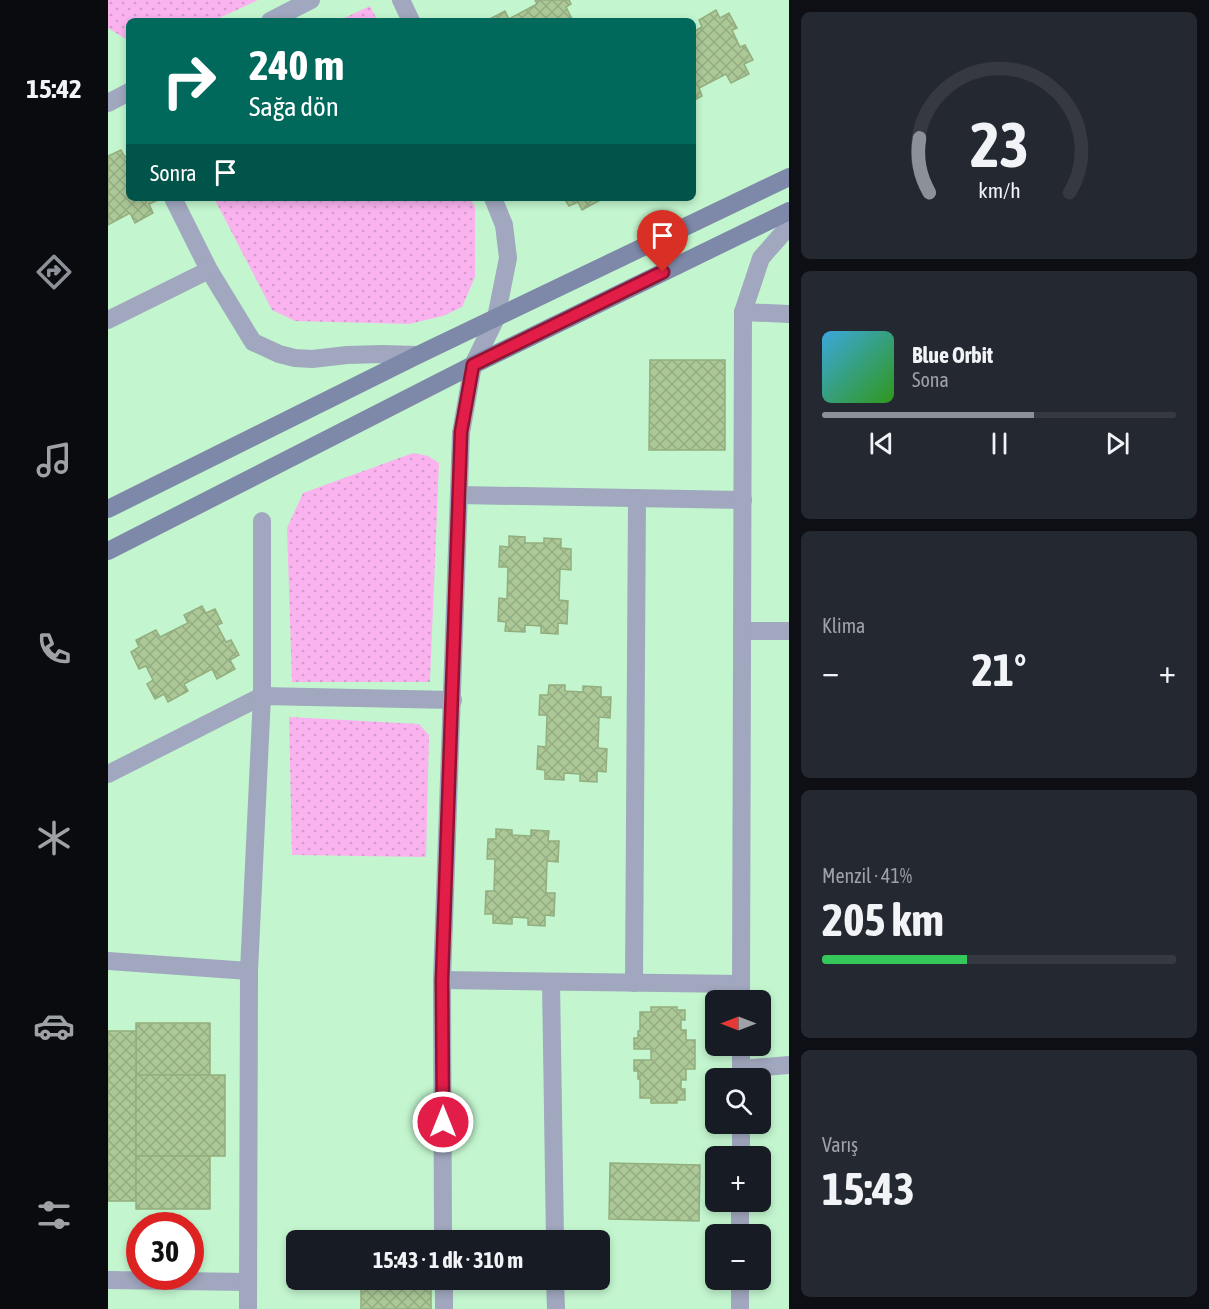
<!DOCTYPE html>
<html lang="tr">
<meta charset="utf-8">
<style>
:root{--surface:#171b24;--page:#242831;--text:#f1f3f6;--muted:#9ea1a6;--line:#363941;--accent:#8c9099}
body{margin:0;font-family:"Asap Condensed",sans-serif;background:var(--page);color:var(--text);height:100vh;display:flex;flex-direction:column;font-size:22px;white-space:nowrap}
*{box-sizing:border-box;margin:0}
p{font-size:20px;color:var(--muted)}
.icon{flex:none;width:33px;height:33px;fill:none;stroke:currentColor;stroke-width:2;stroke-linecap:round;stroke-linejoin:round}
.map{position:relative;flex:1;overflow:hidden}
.panel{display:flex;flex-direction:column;gap:12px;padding:12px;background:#0d0f14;width:420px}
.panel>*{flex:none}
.banner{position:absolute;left:18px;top:18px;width:570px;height:183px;border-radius:9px;box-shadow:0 3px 9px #0003;background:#00695c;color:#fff;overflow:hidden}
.needle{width:39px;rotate:270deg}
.tools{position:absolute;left:597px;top:990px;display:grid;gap:12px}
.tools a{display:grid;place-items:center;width:66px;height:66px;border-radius:9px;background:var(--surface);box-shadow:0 3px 9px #0003;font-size:30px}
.speed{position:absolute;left:18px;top:1212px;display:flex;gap:12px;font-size:30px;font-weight:700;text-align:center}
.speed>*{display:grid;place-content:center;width:78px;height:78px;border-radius:50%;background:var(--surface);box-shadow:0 3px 9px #0003;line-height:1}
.speed .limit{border:9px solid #d22;background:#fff;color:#111}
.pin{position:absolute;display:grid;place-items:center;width:51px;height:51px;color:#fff;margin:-62px -26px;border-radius:50% 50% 50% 0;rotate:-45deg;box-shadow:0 0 6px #0007}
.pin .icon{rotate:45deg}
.me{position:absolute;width:66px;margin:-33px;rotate:0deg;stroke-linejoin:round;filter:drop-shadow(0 0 4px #0008)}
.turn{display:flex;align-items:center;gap:21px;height:126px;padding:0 24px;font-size:27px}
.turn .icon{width:78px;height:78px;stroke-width:2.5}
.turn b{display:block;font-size:42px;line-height:51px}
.then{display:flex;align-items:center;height:57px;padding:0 24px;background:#0003;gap:12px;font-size:22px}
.big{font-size:45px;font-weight:700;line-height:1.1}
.panel .widget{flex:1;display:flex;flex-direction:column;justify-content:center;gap:9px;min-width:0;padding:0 21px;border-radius:9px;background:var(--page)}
.panel .dial{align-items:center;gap:0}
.dial svg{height:156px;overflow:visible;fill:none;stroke:var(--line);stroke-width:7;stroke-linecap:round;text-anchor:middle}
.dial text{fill:var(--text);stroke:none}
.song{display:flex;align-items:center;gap:18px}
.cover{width:72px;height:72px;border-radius:9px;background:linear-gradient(135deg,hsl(200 70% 55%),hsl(110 70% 35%))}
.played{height:6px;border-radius:3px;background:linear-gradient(90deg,var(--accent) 60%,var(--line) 60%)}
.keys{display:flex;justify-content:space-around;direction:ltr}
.heat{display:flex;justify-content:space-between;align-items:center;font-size:33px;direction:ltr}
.charge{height:9px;border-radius:4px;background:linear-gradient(90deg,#34c759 41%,var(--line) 0)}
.trip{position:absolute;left:178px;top:1230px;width:324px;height:60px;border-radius:9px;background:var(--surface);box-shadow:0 3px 9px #0003;font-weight:700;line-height:60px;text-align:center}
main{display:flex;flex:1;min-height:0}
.dock{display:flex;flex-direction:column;width:108px;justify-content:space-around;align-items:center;background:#090b0e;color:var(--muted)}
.dock .icon{width:42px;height:42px}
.dock .active{color:var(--accent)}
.dock b{font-size:27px;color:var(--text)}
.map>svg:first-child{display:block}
.park{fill:url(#park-dots)}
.building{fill:url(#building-cross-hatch);stroke:#93ae7e;stroke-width:1.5}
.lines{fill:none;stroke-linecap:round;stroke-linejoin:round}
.street{stroke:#a0a7be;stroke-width:18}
.secondary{stroke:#7e88a8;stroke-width:18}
.route-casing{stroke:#92132f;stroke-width:15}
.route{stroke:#e11d48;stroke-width:10}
</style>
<main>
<nav class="dock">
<b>15:42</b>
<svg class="icon active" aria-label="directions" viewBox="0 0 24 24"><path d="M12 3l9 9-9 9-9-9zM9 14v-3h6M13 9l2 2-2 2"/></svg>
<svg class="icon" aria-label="music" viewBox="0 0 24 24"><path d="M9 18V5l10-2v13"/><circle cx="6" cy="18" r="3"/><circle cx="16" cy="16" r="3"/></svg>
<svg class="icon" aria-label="phone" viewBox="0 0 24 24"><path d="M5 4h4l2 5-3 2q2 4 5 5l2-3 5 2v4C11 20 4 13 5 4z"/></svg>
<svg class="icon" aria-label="climate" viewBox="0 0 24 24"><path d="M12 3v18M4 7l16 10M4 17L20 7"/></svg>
<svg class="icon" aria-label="car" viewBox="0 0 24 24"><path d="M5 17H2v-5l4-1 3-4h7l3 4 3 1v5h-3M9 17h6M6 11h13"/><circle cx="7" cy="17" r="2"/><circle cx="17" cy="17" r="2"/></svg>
<svg class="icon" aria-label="filters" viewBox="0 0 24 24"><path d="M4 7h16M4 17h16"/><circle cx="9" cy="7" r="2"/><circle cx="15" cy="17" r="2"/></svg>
</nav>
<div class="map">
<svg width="681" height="1309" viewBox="0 0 681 1309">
<defs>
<pattern id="park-dots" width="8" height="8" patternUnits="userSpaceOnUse" patternTransform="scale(1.5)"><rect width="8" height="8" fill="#fab3ef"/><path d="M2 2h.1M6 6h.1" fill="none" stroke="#d59acc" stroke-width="1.8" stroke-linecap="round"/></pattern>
<pattern id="building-cross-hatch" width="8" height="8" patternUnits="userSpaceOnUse" patternTransform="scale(1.5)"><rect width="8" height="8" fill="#acc897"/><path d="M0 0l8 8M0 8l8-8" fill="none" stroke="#93ac82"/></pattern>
</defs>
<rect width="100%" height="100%" fill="#c3f6cf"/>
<g class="park">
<path d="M0,0h150l-45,21h-84v20l-21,-13z"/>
<path d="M262,6l8,15h-40z"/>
<path d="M106,198h256l5,9v70l-13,30 -19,9 -34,8 -114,-3 -23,-11z"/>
<path d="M305,453l15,3 11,7 -9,219h-138l-5,-154 16,-35z"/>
<path d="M181,717l130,7 10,11 -3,122 -134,-2z"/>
</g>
<g class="building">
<path d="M427,0h34l2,4 -5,3 7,14h-87l19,-10 4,8 28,-15z"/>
<path d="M608,10l4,8 9,-5 8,15 -5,2 8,17 5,-2 8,15 -9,4 5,10 -18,9 -5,-9 -27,14 3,8 -9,5v-69l9,-5 -3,-7z"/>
<path d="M13,150l4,7 4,-2v43l29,2 -9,4 4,9 -18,10 -5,-10 -22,12v-69z"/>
<path d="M456,198h38v1l-20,11 -4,-8 -9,4z"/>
<path d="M542,360h75v90h-76z"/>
<path d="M401,536l16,1v6h19v-5l17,1v9l10,1v21l-11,-1 -1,31 9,1 -1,23 -9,-1v11l-17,-1v-7l-16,-1v7l-20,-1 1,-9 -8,-1 1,-23 8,1 1,-32h-9l1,-21 9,1z"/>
<path d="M94,606l4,7 9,-4 7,14 -5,2 9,17 5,-2 8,15 -9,5 5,9 -18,10 -5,-10 -28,15 4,7 -20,11 -4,-8 -9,5 -8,-15 6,-4 -7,-14 -7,3 -8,-17 8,-5 -3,-7 20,-10 4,7 28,-14 -4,-8z"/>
<path d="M441,685h16v6l18,1v-6l18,1v10h10l-1,21 -11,-1 -1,31 9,1 -1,23 -9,-1v11l-17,-1v-7l-16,-1v7l-19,-1v-9l-8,-1 1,-23 8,1 1,-32h-8l1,-20h8z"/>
<path d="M388,829l16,1v5l19,1v-6l18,1 -1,10h11l-1,21 -11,-1 -1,32h9l-1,23 -9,-1v11l-17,-1v-7l-16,-1v7l-19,-1v-9h-8l1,-23h8l1,-32h-8l1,-20h8z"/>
<path d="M543,1007h26v3h8v10h-4v10h5v10h9v29h-9v11h-5v9h4v11h-8v3h-26v-5h-11v-19h-2v-8h-4v-11h17v-11h-17v-11h4v-7h2v-19h11z"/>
<rect x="28" y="1023" width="74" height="52"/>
<rect x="0" y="1031" width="28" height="170"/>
<rect x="28" y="1075" width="89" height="81"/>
<rect x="28" y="1156" width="74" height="53"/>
<path d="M502,1163l90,2 -1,56 -90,-2z"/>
<path d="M276,1284l47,3v22h-70v-23h23z"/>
</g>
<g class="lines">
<g class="street">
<path d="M293,0l10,21"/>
<path d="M162,21l41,-21"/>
<path d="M0,103l21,-11"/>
<path d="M65,198l36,72 44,72 26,12 16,4 17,1 35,-4 35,-1 36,1"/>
<path d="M635,312l46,2"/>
<path d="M0,320l101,-50"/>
<path d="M351,495l284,5"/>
<path d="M634,631h47"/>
<path d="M0,774l154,-78 191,4"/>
<path d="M0,961l141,10"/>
<path d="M334,980l299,4"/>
<path d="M443,982l4,258"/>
<path d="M526,983l3,-485"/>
<path d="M633,1000l2,-688 18,-54 28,-32"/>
<path d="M633,1069l48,-4"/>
<path d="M633,1078v-32"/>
<path d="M633,1156v-32"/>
<path d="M632,1234v-32"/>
<path d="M335,1240l-1,-260 19,-547 12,-68 23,-47 12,-60 -4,-33 -11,-27"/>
<path d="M0,1280l140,2"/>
<path d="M336,1280v29"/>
<path d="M447,1280l1,29"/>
<path d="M140,1309l1,-338 13,-275v-175"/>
<path d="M632,1309v-29"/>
</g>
<g class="secondary">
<path d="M0,509l310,-154 371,-178"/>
<path d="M0,551l365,-186 316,-154"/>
</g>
</g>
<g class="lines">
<g class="route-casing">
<path id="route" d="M335,1122l-1,-142 19,-548 12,-67 190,-93"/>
</g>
<use href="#route" class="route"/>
</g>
</svg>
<div class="tools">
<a><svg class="needle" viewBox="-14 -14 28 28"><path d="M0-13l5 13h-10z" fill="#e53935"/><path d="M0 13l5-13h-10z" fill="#9ea1a6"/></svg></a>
<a><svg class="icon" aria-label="search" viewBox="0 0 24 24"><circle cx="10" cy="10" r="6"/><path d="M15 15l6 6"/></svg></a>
<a>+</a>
<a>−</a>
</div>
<div class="speed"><div class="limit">30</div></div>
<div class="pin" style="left:555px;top:272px;background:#d93025"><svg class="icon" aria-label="arrive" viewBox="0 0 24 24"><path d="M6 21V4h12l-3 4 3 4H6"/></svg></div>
<svg class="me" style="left:335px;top:1122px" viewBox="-20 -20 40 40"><circle r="17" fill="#e11d48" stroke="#fff" stroke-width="3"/><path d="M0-11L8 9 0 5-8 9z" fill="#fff"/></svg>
<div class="trip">15:43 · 1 dk · 310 m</div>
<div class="banner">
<div class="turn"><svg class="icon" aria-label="right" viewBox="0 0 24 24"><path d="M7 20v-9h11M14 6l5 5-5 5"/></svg><div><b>240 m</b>Sağa dön</div></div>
<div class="then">Sonra<svg class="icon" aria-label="arrive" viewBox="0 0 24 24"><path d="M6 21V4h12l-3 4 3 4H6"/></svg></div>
</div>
</div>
<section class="panel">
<div class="widget dial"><svg viewBox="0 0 100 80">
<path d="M14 69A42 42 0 1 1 86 69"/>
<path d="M14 69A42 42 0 0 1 9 41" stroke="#8c9099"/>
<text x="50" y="56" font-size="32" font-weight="700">23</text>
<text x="50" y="72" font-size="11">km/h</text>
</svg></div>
<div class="widget">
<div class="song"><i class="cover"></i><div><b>Blue Orbit</b><p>Sona</p></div></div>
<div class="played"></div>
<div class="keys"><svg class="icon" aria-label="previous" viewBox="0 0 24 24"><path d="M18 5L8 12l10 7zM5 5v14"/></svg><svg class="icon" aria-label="pause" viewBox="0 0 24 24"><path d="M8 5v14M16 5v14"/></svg><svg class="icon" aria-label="next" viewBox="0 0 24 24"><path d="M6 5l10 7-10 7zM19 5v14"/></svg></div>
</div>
<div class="widget"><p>Klima</p>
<div class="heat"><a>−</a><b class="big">21°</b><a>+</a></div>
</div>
<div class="widget"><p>Menzil · 41%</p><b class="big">205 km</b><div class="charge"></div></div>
<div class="widget"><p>Varış</p><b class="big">15:43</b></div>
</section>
</main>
